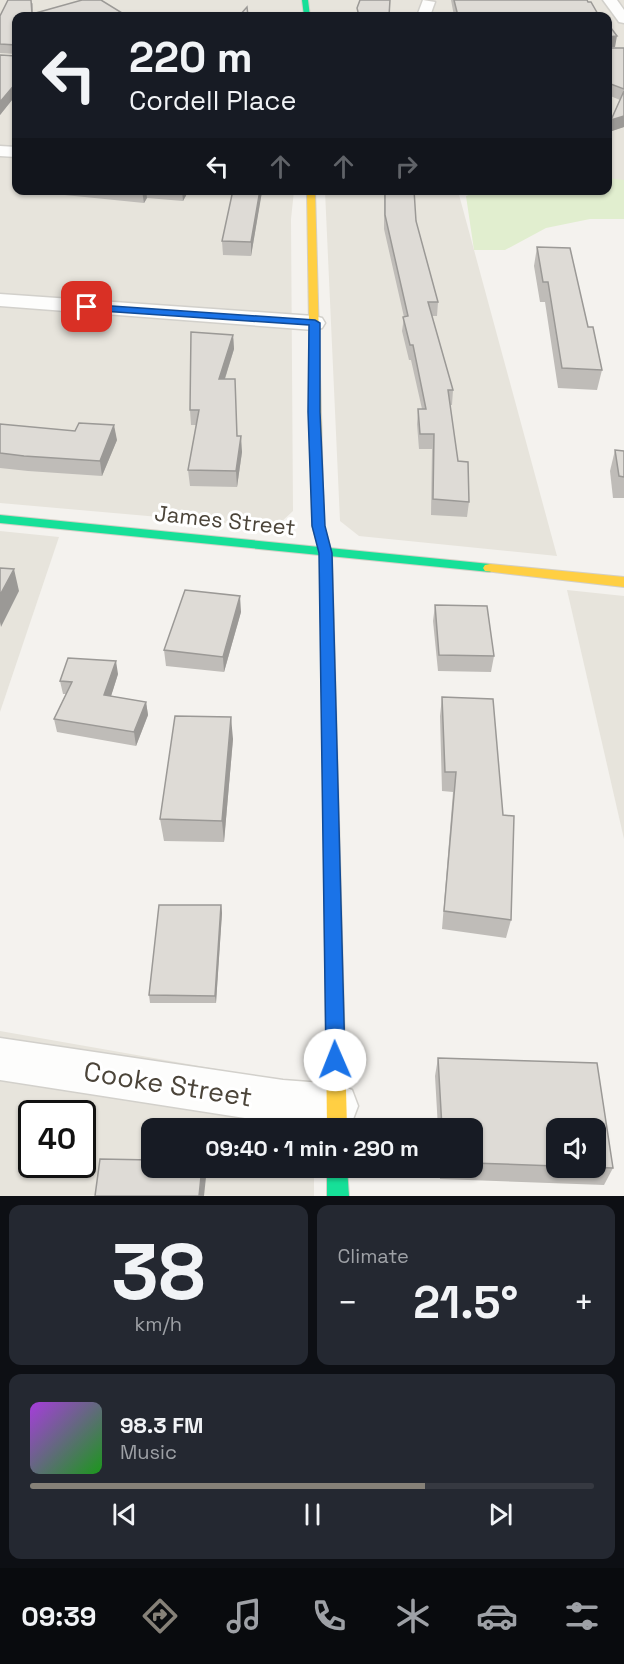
<!DOCTYPE html>
<meta charset="utf-8">
<style>
:root{--surface:#171b24;--page:#242831;--text:#f1f3f6;--muted:#9ea1a6;--line:#363941;--accent:#868178}
body{margin:0;font-family:"Space Grotesk",sans-serif;background:var(--page);color:var(--text);height:100vh;display:flex;flex-direction:column;font-size:22px;white-space:nowrap}
*{box-sizing:border-box;margin:0}
p{font-size:20px;color:var(--muted)}
.icon{flex:none;width:33px;height:33px;fill:none;stroke:currentColor;stroke-width:2;stroke-linecap:round;stroke-linejoin:round}
.map{position:relative;height:1196px;overflow:hidden}
.drawer{display:flex;flex-direction:column;gap:9px;padding:9px;background:#0d0f14;flex:1}
.drawer>*{flex:none}
.hud{position:absolute;left:12px;top:12px;width:600px;height:183px;border-radius:12px;box-shadow:0 2px 4px #0004;background:#171b24;color:var(--text);overflow:hidden}
.controls{position:absolute;left:546px;top:1118px;display:grid;gap:12px}
.controls a{display:grid;place-items:center;width:60px;height:60px;border-radius:12px;background:var(--surface);box-shadow:0 2px 4px #0004;font-size:30px}
.speed{position:absolute;left:18px;top:1100px;display:flex;gap:12px;font-size:30px;font-weight:700;text-align:center}
.speed>*{display:grid;place-content:center;width:78px;height:78px;border-radius:50%;background:var(--surface);box-shadow:0 2px 4px #0004;line-height:1}
.speed .limit{border:3px solid #111;border-radius:9px;background:#fff;color:#111}
.pin{position:absolute;display:grid;place-items:center;width:51px;height:51px;color:#fff;margin:-26px;border-radius:12px;box-shadow:0 3px 9px #0006}
.me{position:absolute;width:66px;margin:-33px;rotate:359deg;stroke-linejoin:round;filter:drop-shadow(0 0 4px #0008)}
.turn{display:flex;align-items:center;gap:21px;height:126px;padding:0 18px;font-size:27px}
.turn .icon{width:78px;height:78px;stroke-width:2.5}
.turn b{display:block;font-size:42px;line-height:51px}
.lanes{display:flex;align-items:center;height:57px;padding:0 18px;background:#0003;justify-content:center;gap:30px;direction:ltr}
.lanes .off{opacity:.35}
.big{font-size:45px;font-weight:800;line-height:1.1}
.drawer .tile{flex:1;display:flex;flex-direction:column;justify-content:center;gap:9px;min-width:0;padding:0 21px;border-radius:12px;background:var(--page)}
.drawer .dial{align-items:center;gap:0}
.dial b{font-size:78px;line-height:1}
.song{display:flex;align-items:center;gap:18px}
.cover{width:72px;height:72px;border-radius:9px;background:linear-gradient(135deg,hsl(280 70% 55%),hsl(120 70% 35%))}
.played{height:6px;border-radius:3px;background:linear-gradient(90deg,var(--accent) 70%,var(--line) 70%)}
.keys{display:flex;justify-content:space-around;direction:ltr}
.heat{display:flex;justify-content:space-between;align-items:center;font-size:33px;direction:ltr}
.drawer .tiles{flex:1;display:grid;gap:9px;grid-template-columns:1fr 1fr}
.tile:last-child{grid-column:span 2}
.trip{position:absolute;left:141px;top:1118px;width:342px;height:60px;border-radius:12px;background:var(--surface);box-shadow:0 2px 4px #0004;font-weight:800;line-height:60px;text-align:center}
.dock{display:flex;height:96px;justify-content:space-around;align-items:center;background:#090b0e;color:var(--muted)}
.dock .icon{width:42px;height:42px}
.dock .selected{color:var(--accent)}
.dock b{font-size:27px;color:var(--text)}
.map>svg:first-child{display:block}
.residential{fill:#e7e4dc;fill-rule:evenodd}
.green{fill:#e1eecf}
.lines{fill:none;stroke-linecap:round;stroke-linejoin:round}
.street-casing{stroke:#d2d0cb;stroke-width:3}
.fast-casing{stroke:#d3cfc5;stroke-width:2}
.slow-casing{stroke:#d3cfc5;stroke-width:2}
.jam-casing{stroke:#d3cfc5;stroke-width:2}
.street{fill:#fdfdfc;fill-rule:evenodd}
.fast{fill:#16e098;fill-rule:evenodd}
.slow{fill:#ffcf43;fill-rule:evenodd}
.jam{fill:#f24e42;fill-rule:evenodd}
.wall{fill:#bfbcb8;fill-rule:evenodd}
.shaded-wall{fill:#9b9996}
.building{fill:#dedbd6;stroke:#9b9996;stroke-width:1.5}
.route{fill:#1a73e8;stroke:#114b97;stroke-width:1.5}
.labels{text-anchor:middle;dominant-baseline:central;stroke-width:6;stroke-linejoin:round;paint-order:stroke}
.street-label{font-size:22px;fill:#4b4439;stroke:#fff}
.near-street-label{font-size:27px;fill:#4b4439;stroke:#fff}
</style>
<div class="map">
<svg width="624" height="1196" viewBox="0 0 624 1196">
<rect width="100%" height="100%" fill="#f4f2ee"/>
<g class="residential">
<path d="M0,0h624v181l-16,-2v-163h-592v174l278,1 -3,28 2,292 -14,13 -18,2 -261,-23z"/>
<path d="M325,191h133l99,365 -198,-20 -19,-15z"/>
<path d="M0,531l59,6 -59,175z"/>
<path d="M567,590l57,6v243z"/>
<path d="M0,1031l313,55v42h-161v39h162v29h-314zM32,1113h50v51h-50z"/>
</g>
<path class="green" d="M608,178l16,2v39h-34l-44,9 -41,22h-31l-8,-54 15,-6h127z"/>
<g class="lines">
<g class="street-casing">
<g id="street">
<path d="M423,0l12,2 -5,14h-13z"/>
<path d="M603,0h14l7,10v13l-5,-1z"/>
<path d="M0,146l16,1v10l-16,-1z"/>
<path d="M0,294l314,22 8,2 3,5 -3,5 -8,2 -314,-24z"/>
<path d="M0,1038l283,42 53,4 16,6 6,16 -6,16 -16,6 -53,-4 -283,-44z"/>
</g>
</g>
<g class="fast-casing">
<g id="fast">
<path d="M302,0h6l2,16h-6z"/>
<path d="M0,515l490,49 7,4 -7,4 -490,-49z"/>
<path d="M327,1167h20l2,29h-22z"/>
</g>
</g>
<g class="slow-casing">
<g id="slow">
<path d="M307,190h8l9,335 -6,4 -6,-4z"/>
<path d="M490,564l134,13v10l-139,-16 -2,-3 2,-3z"/>
<path d="M332,851l6,2 2,5 7,270h-20l-3,-270 2,-5z"/>
</g>
</g>
<g class="jam-casing">
<path id="jam" d="M318,521l6,4 8,28 8,305 -2,5 -6,2 -6,-2 -2,-5 -4,-305 -8,-28z"/>
</g>
<use href="#street" class="street"/>
<use href="#fast" class="fast"/>
<use href="#slow" class="slow"/>
<use href="#jam" class="jam"/>
</g>
<g class="wall">
<path d="M101,0l-85,16v79l-16,20v-60l16,1v-2l-16,-1v-37l33,-13v10z"/>
<path d="M451,0h136l12,16h-145z"/>
<path d="M608,24l7,23 -7,1h16v79l-15,5 2,-12 9,-20 -12,-5z"/>
<path d="M55,190h134l-6,11 -36,-3 -3,5 -89,-9z"/>
<path d="M233,190h29l-11,66 -28,-1 -1,-14z"/>
<path d="M384,190l32,31 22,81 -1,14h-5l21,74 -1,15h-2l8,56 11,41 -2,15 -36,-2 1,-66h-13l-2,-25 1,-15h4l-11,-49h-2l-7,-29 2,-14 -20,-88z"/>
<path d="M537,247l51,80 14,43 -5,20 -39,-2 -13,-86h-5l-6,-36z"/>
<path d="M233,335l1,14 -9,30 12,57 5,16 -5,35 -47,-1 -2,-16 8,-45h-5l-1,-15z"/>
<path d="M0,424l117,16 -15,36 -74,-5 -28,-3z"/>
<path d="M615,450l9,1v47h-11l-3,-27z"/>
<path d="M435,605l59,51 -3,16 -53,-1 -5,-50z"/>
<path d="M241,612l-17,60 -58,-6 -2,-16z"/>
<path d="M118,674l-7,22 35,6 2,13 -12,31 -79,-14 -3,-13 12,-25h-3l-3,-13z"/>
<path d="M442,697l69,223 -5,18 -64,-9 11,-137 -11,-1 -2,-75z"/>
<path d="M233,739l-9,103 -60,-1 -4,-22z"/>
<path d="M221,905l1,8 -6,90h-66l-1,-8z"/>
<path d="M438,1058l159,5 16,105 -9,17 -164,-6v-12h32v-39h-34l-3,-52zM556,1128h40v39h-40z"/>
</g>
<g class="shaded-wall">
<path d="M617,36l-2,11h-7v-10z"/>
<path d="M16,83v12l-16,20v-13z"/>
<path d="M624,116v11l-15,5 2,-12z"/>
<path d="M146,190l1,8 -3,5 -2,-12z"/>
<path d="M182,190h7l-6,11z"/>
<path d="M260,190h2v2l-11,64v-14z"/>
<path d="M233,335l1,14 -14,45 -1,-15z"/>
<path d="M114,425l3,15 -15,36 -2,-15z"/>
<path d="M241,436l1,16 -5,35 -1,-16z"/>
<path d="M14,569l5,22 -18,36 -1,-5v-27z"/>
<path d="M240,596l1,16 -17,60 -1,-15z"/>
<path d="M116,661l2,13 -11,35 -3,-14z"/>
<path d="M146,702l2,13 -12,31 -2,-14z"/>
<path d="M231,717l2,22 -9,103 -2,-21z"/>
<path d="M221,905l1,8 -6,90 -1,-7z"/>
<path d="M202,1167h2l2,10 -2,19h-5z"/>
</g>
<g class="building">
<path d="M8,0h23l1,14 50,-14h19l26,16h-111v67l-16,19v-47l16,1v-11l-16,-1v-28z"/>
<path d="M360,0h30l-1,16h-30l-2,-8z"/>
<path d="M454,0h133l1,2h3l8,14h-141z"/>
<path d="M247,7l1,9h-9z"/>
<path d="M608,24l9,12 -9,1v11h16v41l-16,-6z"/>
<path d="M624,91v25l-13,4z"/>
<path d="M233,190h27l-9,52 -29,-1z"/>
<path d="M385,190h29l2,31 22,81h-10l25,88h-5l10,71 10,1 1,40 -36,-3 1,-65h-14l-2,-25h8l-13,-64h-3l-7,-28 5,-1 -23,-101z"/>
<path d="M537,247l33,1 18,79h5l9,43 -40,-2 -14,-86h-5z"/>
<path d="M191,332l42,3 -14,44h16l2,57h4l-5,35 -48,-1 11,-60h-9z"/>
<path d="M79,423l35,2 -14,36 -76,-5 -24,-3v-29l75,7z"/>
<path d="M615,450l9,1v26l-5,-1z"/>
<path d="M0,568l14,1 -14,26z"/>
<path d="M185,590l55,6 -17,61 -59,-7z"/>
<path d="M435,605l52,1 7,50 -55,-1z"/>
<path d="M68,658l48,3 -12,34 42,7 -12,30 -80,-13 18,-37 -12,-1z"/>
<path d="M442,697l51,2 10,116 11,1 -3,104 -67,-9 12,-139h-11z"/>
<path d="M175,716l56,1 -9,104 -62,-2z"/>
<path d="M159,905h62l-6,91 -66,-1z"/>
<path d="M438,1058l159,5 16,105 -37,-1h20v-39h-40v38l-84,-3v-35h-30z"/>
<path d="M100,1159l52,1v7h50l-3,29h-104z"/>
</g>
<path class="route" d="M83,304l232,16 5,3v89l5,114 7,27 13,507 -3,7 -7,2 -7,-2 -2,-7 -7,-507 -7,-27 -4,-114 1,-87 -222,-15 -5,-3z"/>
<g class="labels">
<g class="street-label">
<text transform="translate(225 520) rotate(6)">James Street</text>
</g>
<g class="near-street-label">
<text transform="translate(168 1084) rotate(9)">Cooke Street</text>
</g>
</g>
</svg>
<div class="controls">
<a><svg class="icon" aria-label="sound" viewBox="0 0 24 24"><path d="M4 9h4l5-4v14l-5-4H4zM17 9q2 3 0 6"/></svg></a>
</div>
<div class="speed"><div class="limit">40</div></div>
<div class="pin" style="left:87px;top:307px;background:#d93025"><svg class="icon" aria-label="arrive" viewBox="0 0 24 24"><path d="M6 21V4h12l-3 4 3 4H6"/></svg></div>
<svg class="me" style="left:335px;top:1060px" viewBox="-20 -20 40 40"><circle r="19" fill="#fff"/><path d="M0-13L10 11 0 6-10 11z" fill="#1a73e8"/></svg>
<div class="trip">09:40 · 1 min · 290 m</div>
<div class="hud">
<div class="turn"><svg class="icon" aria-label="left" viewBox="0 0 24 24"><path d="M17 20v-9H6M10 6l-5 5 5 5"/></svg><div><b>220 m</b>Cordell Place</div></div>
<div class="lanes"><svg class="icon" aria-label="left" viewBox="0 0 24 24"><path d="M17 20v-9H6M10 6l-5 5 5 5"/></svg><svg class="icon off" aria-label="ahead" viewBox="0 0 24 24"><path d="M12 20V5M6 11l6-6 6 6"/></svg><svg class="icon off" aria-label="ahead" viewBox="0 0 24 24"><path d="M12 20V5M6 11l6-6 6 6"/></svg><svg class="icon off" aria-label="right" viewBox="0 0 24 24"><path d="M7 20v-9h11M14 6l5 5-5 5"/></svg></div>
</div>
</div>
<section class="drawer">
<div class="tiles">
<div class="tile dial"><b>38</b><p>km/h</p></div>
<div class="tile"><p>Climate</p>
<div class="heat"><a>−</a><b class="big">21.5°</b><a>+</a></div>
</div>
<div class="tile">
<div class="song"><i class="cover"></i><div><b>98.3 FM</b><p>Music</p></div></div>
<div class="played"></div>
<div class="keys"><svg class="icon" aria-label="previous" viewBox="0 0 24 24"><path d="M18 5L8 12l10 7zM5 5v14"/></svg><svg class="icon" aria-label="pause" viewBox="0 0 24 24"><path d="M8 5v14M16 5v14"/></svg><svg class="icon" aria-label="next" viewBox="0 0 24 24"><path d="M6 5l10 7-10 7zM19 5v14"/></svg></div>
</div>
</div>
</section>
<nav class="dock">
<b>09:39</b>
<svg class="icon selected" aria-label="directions" viewBox="0 0 24 24"><path d="M12 3l9 9-9 9-9-9zM9 14v-3h6M13 9l2 2-2 2"/></svg>
<svg class="icon" aria-label="music" viewBox="0 0 24 24"><path d="M9 18V5l10-2v13"/><circle cx="6" cy="18" r="3"/><circle cx="16" cy="16" r="3"/></svg>
<svg class="icon" aria-label="phone" viewBox="0 0 24 24"><path d="M5 4h4l2 5-3 2q2 4 5 5l2-3 5 2v4C11 20 4 13 5 4z"/></svg>
<svg class="icon" aria-label="climate" viewBox="0 0 24 24"><path d="M12 3v18M4 7l16 10M4 17L20 7"/></svg>
<svg class="icon" aria-label="car" viewBox="0 0 24 24"><path d="M5 17H2v-5l4-1 3-4h7l3 4 3 1v5h-3M9 17h6M6 11h13"/><circle cx="7" cy="17" r="2"/><circle cx="17" cy="17" r="2"/></svg>
<svg class="icon" aria-label="filters" viewBox="0 0 24 24"><path d="M4 7h16M4 17h16"/><circle cx="9" cy="7" r="2"/><circle cx="15" cy="17" r="2"/></svg>
</nav>
